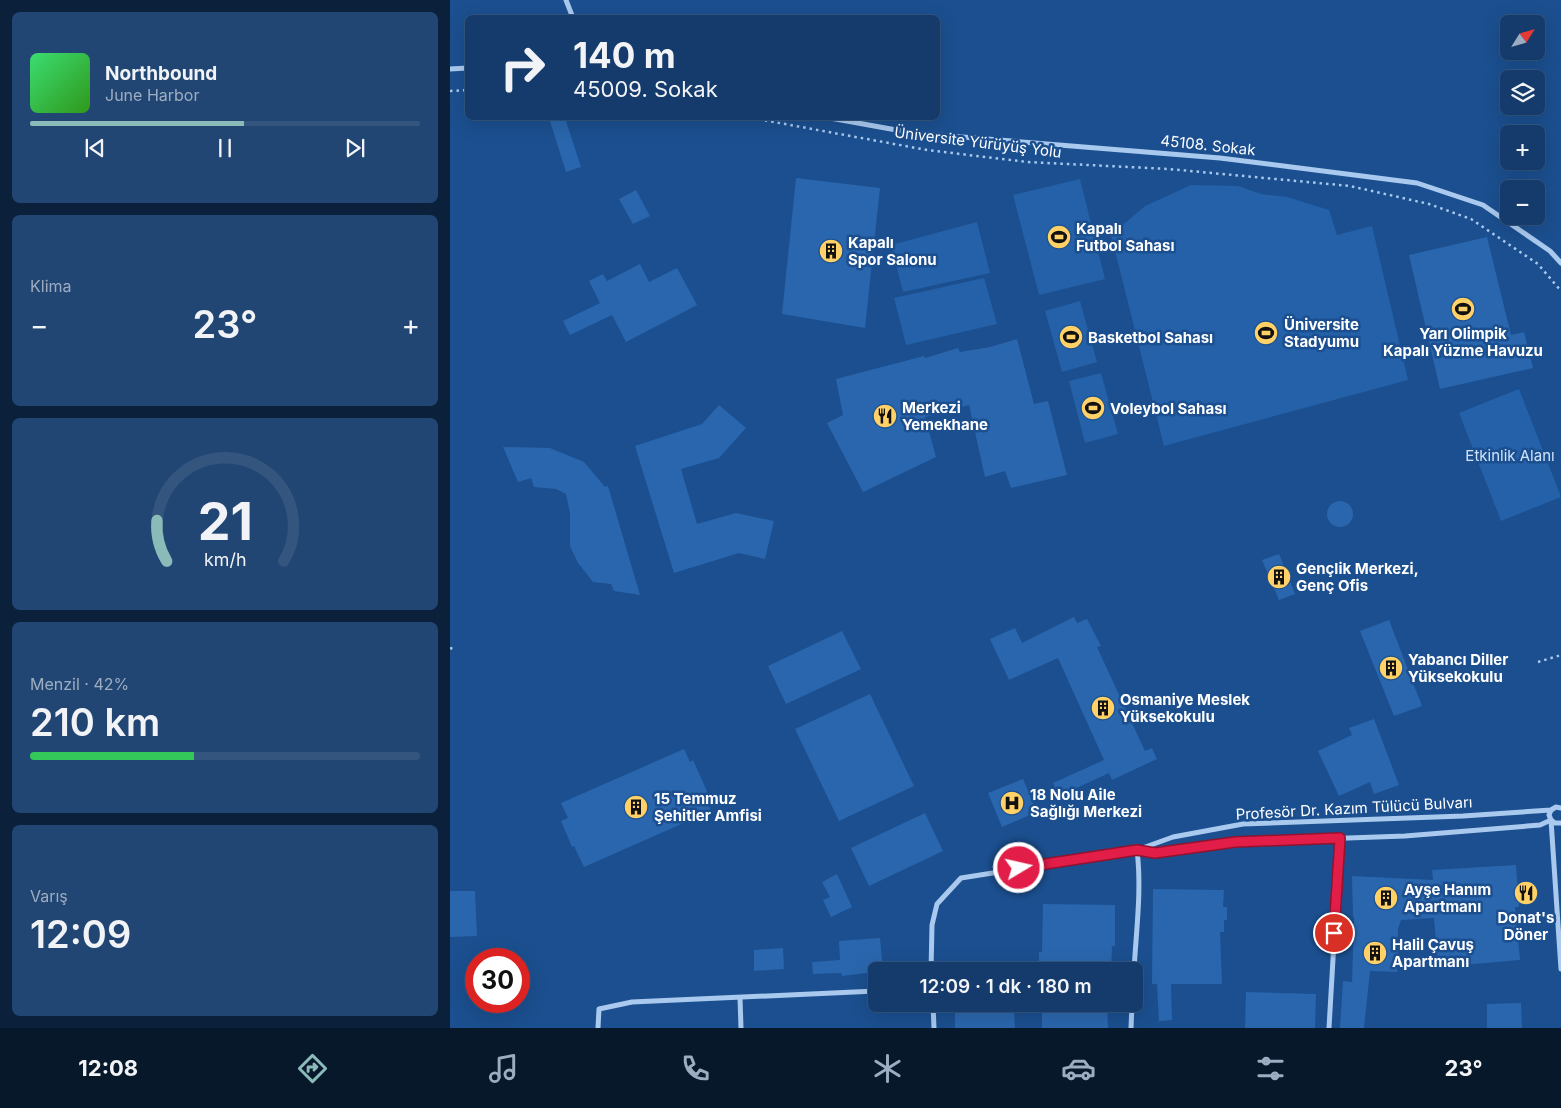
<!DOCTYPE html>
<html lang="tr">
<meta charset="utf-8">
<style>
:root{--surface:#143b6b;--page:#214673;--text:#f1f3f6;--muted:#9dadc1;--line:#33557e;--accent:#8bbbb9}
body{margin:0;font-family:Inter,sans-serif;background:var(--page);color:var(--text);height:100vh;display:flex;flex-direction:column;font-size:19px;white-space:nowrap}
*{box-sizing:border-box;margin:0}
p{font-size:16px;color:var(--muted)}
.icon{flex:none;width:28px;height:28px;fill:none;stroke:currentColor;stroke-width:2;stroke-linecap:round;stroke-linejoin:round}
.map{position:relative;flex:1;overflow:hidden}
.details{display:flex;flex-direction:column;gap:12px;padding:12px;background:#0b203b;width:450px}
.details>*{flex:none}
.top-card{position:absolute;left:15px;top:15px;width:475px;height:105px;border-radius:8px;box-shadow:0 5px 20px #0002,0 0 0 1px var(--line);background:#143b6b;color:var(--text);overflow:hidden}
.needle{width:32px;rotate:53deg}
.tools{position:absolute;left:1050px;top:15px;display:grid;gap:10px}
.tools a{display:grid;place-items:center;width:45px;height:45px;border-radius:8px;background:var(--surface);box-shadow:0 5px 20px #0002,0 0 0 1px var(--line);font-size:25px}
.speed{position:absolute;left:15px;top:948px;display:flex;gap:10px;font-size:25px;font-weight:700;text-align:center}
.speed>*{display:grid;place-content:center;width:65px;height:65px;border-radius:50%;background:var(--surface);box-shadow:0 5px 20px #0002,0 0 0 1px var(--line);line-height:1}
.speed .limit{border:8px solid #d22;background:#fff;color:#111}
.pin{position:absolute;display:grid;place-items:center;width:42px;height:42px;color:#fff;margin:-21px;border:2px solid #fff;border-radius:50%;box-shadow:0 1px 5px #0007}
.me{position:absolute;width:55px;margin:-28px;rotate:81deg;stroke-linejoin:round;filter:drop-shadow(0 0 4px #0008)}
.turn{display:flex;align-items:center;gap:18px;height:105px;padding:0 25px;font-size:22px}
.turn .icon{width:65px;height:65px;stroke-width:2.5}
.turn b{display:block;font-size:35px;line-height:42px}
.big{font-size:38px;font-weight:600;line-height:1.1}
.details .tile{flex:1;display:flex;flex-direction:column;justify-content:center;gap:8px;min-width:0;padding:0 18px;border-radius:8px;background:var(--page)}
.details .dial{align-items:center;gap:0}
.dial svg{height:130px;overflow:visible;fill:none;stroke:var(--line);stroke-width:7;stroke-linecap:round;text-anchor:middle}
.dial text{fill:var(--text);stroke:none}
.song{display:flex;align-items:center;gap:15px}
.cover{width:60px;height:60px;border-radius:8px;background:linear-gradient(135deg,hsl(140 70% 55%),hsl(110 70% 35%))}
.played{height:5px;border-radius:2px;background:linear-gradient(90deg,var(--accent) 55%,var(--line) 55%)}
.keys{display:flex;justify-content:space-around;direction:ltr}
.heat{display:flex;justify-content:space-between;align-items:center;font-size:28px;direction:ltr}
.charge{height:8px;border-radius:4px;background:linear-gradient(90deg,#34c759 42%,var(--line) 0)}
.trip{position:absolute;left:418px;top:962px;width:275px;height:50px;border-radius:8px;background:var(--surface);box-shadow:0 5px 20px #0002,0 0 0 1px var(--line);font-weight:600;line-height:50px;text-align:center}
.dock{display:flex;height:80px;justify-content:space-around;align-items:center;background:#08182b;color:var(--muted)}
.dock .icon{width:35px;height:35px}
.dock .active{color:var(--accent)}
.dock b{font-size:22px;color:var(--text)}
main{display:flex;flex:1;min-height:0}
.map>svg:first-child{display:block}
.green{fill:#2461a8}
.building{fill:#2a66ad}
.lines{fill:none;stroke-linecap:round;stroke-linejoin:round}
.path{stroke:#a9c9ee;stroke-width:2.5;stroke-dasharray:2.5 4;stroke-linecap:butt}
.minor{stroke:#a9c9ee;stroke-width:5}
.route-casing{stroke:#92132f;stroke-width:12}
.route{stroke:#e11d48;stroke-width:9}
.labels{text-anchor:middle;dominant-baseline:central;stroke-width:5;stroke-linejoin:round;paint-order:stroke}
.street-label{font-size:15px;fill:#fff;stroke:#1b4f8f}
.poi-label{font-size:15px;font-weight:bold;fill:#fff;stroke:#1b4f8f;text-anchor:start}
.park-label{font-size:15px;fill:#cfe3fa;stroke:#1b4f8f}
</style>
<main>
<section class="details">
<div class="tile">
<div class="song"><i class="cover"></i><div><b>Northbound</b><p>June Harbor</p></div></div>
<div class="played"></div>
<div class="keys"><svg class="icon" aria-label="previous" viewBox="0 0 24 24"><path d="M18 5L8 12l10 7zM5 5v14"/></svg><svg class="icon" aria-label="pause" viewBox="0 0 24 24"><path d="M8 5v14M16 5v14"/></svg><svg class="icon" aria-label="next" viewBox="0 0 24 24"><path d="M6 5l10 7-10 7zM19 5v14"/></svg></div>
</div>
<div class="tile"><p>Klima</p>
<div class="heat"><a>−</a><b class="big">23°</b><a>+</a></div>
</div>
<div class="tile dial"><svg viewBox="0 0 100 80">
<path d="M14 69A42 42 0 1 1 86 69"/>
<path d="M14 69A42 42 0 0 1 8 44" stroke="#8bbbb9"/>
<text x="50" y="56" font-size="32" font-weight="700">21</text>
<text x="50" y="72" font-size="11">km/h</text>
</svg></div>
<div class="tile"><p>Menzil · 42%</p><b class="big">210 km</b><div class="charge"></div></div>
<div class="tile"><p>Varış</p><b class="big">12:09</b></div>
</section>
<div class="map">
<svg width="1111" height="1028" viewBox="0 0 1111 1028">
<rect width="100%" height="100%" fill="#1b4f8f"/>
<g class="green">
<path d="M630,179l25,100 -66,16 -26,-100z"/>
<path d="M741,185l47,1 23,8 26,3 42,13 8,25 35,-9 36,154 -244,66 -53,-211 34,-29z"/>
<path d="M527,222l13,51 -87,19 -12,-47z"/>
<path d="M534,278l13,46 -91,21 -12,-47z"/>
<path d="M630,301l17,61 -35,10 -17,-61z"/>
<path d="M651,373l17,61 -33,9 -16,-62z"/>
<path d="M1069,389l42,108 -60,24 -42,-108z"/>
</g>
<g class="building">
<path d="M99,118h16l16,49 -15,5z"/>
<path d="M346,178l84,10 -15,140 -83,-14z"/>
<path d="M186,190l14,26 -17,8 -14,-25z"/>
<path d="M1037,237l24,98 13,-3 9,36 -93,21 -31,-134z"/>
<path d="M190,264l9,18 28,-14 20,37 -71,37 -14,-27 -42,20 -7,-14 37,-18 -11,-22 14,-7 4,7z"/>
<path d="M567,339l17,65 14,-3 19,74 -56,13 -6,-17 -20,6 -16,-72 -44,12 11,40 -73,35 -36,-69 16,-8 -7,-36 88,-23 1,2 33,-10 2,4 30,-5z"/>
<path d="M269,405l27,23 -27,30 -38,11 16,55 39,-11 38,8 -9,38 -26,-6 -65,20 -39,-127 67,-22z"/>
<path d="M53,447l47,1 34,14 21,25 3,-1 32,109 -26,-4 -3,-7 -18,-2 -15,-19 -8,-17v-33l-4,-19 -10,-5 -22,-2 -3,-9 -13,4z"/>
<circle cx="890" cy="514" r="13"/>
<path d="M829,554l16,40 -16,6 -17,-40z"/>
<path d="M624,617l3,6 10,-4 14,27 -4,1 48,104 7,-3 5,11 -45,21 -3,-7 -50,23 -6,-13 51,-23 -46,-102 -49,22 -19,-41 25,-11 7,15z"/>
<path d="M939,620l33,86 -28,10 -34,-85z"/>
<path d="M392,631l19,38 -75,35 -18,-38z"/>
<path d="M420,694l44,92 -75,35 -44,-92z"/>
<path d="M924,719l25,66 -25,9 -4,-12 -31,14 -21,-45 34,-16 -3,-7z"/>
<path d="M234,749l6,13 3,-2 17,38 -4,2 5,11 -127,56 -10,-21 -2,1 -11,-26 7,-3 -7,-15z"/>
<path d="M573,779l14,33 -35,15 -14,-34z"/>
<path d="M475,813l18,38 -74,35 -18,-38z"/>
<path d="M1066,865l3,42h-4l5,53 -82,7 -4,-49 -33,2 -3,9 -1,43 -27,-1 -6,57h-24l3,-47 9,1 2,-65h-1l-1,-41 81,4 -1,-10z"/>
<path d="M387,874l15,33 -21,10 -8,-17 7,-3 -8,-15z"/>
<path d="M703,889l71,1 -1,17h4v13h-3v12h-4l2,52h-51l1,36 -13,1 -2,-37h-5z"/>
<path d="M0,891h25l2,45 -27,1z"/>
<path d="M593,904l72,1v41h-3l-1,25h-72v-19h3z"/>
<path d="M430,938l3,33 -41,5 -1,-3 -28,1 -1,-12 28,-2 -1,-19z"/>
<path d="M333,948l1,21 -30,2v-21z"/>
<path d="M796,992l70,2 -1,34h-70z"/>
<path d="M1071,1003l1,25h-35v-24z"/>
<path d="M647,1004h10l1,24h-66v-22z"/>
<path d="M564,1011l1,17h-60v-16z"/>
</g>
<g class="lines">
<g class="path">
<path d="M0,91l18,-1"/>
<path d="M302,118l175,32 100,12 142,7 181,17 79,18 42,15 67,45 23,27"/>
<path d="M0,648l6,2"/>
<path d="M1088,662l23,-7"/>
</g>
<g class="minor">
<path d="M116,0l7,18"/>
<path d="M0,69l18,-1"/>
<path d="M380,118l83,15 307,25 197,25 66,22 67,46 11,12"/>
<path d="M1101,810l-2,5 2,5 10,149"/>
<path d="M1101,820l4,3h6"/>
<path d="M687,850l18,3 80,-11 170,-6 135,-11 11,-5"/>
<path d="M481,971l1,-46 5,-21 24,-26 176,-28 36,-13 70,-13 220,-8 88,-6 5,-3 5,1"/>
<path d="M684,971c2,-40 8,-81 3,-121"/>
<path d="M290,998l1,30"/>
<path d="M483,1004l1,24"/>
<path d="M148,1028l1,-19 33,-7 244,-11"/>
<path d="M681,1028l1,-24"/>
<path d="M879,1028l11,-190"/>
</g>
</g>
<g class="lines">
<g class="route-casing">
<path id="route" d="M569,868l118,-18 18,3 80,-11 105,-4 -6,95"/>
</g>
<use href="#route" class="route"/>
</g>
<defs>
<g id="stadium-disc" transform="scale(1.25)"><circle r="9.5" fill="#ffd166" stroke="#1b4f8f"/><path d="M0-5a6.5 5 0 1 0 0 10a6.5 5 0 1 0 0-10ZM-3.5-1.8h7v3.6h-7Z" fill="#111"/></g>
<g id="building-disc" transform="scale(1.25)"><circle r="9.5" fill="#ffd166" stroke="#1b4f8f"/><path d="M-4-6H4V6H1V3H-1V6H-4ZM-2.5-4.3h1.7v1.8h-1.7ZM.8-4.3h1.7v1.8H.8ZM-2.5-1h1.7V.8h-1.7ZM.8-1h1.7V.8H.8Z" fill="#111"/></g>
<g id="restaurant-disc" transform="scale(1.25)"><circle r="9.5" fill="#ffd166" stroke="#1b4f8f"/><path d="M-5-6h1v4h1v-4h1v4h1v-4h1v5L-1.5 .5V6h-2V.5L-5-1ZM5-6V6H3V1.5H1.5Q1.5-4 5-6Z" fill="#111"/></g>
<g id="hospital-disc" transform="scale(1.25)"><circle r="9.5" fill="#ffd166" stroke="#1b4f8f"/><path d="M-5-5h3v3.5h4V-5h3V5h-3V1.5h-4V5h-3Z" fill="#111"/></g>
</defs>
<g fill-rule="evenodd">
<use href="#stadium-disc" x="609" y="237"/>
<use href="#building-disc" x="381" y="251"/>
<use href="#stadium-disc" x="1013" y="309"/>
<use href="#stadium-disc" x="816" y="333"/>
<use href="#stadium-disc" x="621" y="337"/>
<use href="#stadium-disc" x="643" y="408"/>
<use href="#restaurant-disc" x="435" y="416"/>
<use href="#building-disc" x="829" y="577"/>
<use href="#building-disc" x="941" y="668"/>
<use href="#building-disc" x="653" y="708"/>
<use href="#hospital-disc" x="562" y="803"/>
<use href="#building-disc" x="186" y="807"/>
<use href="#restaurant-disc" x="1076" y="893"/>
<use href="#building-disc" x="936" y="898"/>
<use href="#building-disc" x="925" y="953"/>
</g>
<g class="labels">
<g class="street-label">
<text transform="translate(528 142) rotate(7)">Üniversite Yürüyüş Yolu</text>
<text transform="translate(758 145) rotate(6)">45108. Sokak</text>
<text transform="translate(904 808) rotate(-3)">Profesör Dr. Kazım Tülücü Bulvarı</text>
</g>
<g class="poi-label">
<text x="626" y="228">Kapalı<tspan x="626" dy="17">Futbol Sahası</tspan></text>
<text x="398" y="242">Kapalı<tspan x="398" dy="17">Spor Salonu</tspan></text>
<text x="834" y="324">Üniversite<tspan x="834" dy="17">Stadyumu</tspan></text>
<text x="1013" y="333" text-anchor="middle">Yarı Olimpik<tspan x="1013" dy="17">Kapalı Yüzme Havuzu</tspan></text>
<text x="638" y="337">Basketbol Sahası</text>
<text x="452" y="407">Merkezi<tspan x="452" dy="17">Yemekhane</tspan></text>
<text x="660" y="408">Voleybol Sahası</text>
<text x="846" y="568">Gençlik Merkezi,<tspan x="846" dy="17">Genç Ofis</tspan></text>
<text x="958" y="659">Yabancı Diller<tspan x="958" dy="17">Yüksekokulu</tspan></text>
<text x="670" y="699">Osmaniye Meslek<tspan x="670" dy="17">Yüksekokulu</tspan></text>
<text x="580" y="794">18 Nolu Aile<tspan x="580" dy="17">Sağlığı Merkezi</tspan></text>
<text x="204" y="798">15 Temmuz<tspan x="204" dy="17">Şehitler Amfisi</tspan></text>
<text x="954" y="889">Ayşe Hanım<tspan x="954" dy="17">Apartmanı</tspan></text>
<text x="1076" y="917" text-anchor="middle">Donat's<tspan x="1076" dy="17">Döner</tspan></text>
<text x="942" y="944">Halil Çavuş<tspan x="942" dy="17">Apartmanı</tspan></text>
</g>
<g class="park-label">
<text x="1060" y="455">Etkinlik Alanı</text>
</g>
</g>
</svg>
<div class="tools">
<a><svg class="needle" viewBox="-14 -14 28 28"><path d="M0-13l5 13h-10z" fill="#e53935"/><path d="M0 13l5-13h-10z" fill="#9dadc1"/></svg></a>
<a><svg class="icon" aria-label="layers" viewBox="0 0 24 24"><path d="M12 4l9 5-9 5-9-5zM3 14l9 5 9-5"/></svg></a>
<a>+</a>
<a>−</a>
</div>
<div class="speed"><div class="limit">30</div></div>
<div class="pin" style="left:884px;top:933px;background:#d93025"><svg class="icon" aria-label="arrive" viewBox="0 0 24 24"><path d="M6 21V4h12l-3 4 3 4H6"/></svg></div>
<svg class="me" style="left:569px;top:868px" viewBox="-20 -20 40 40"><circle r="17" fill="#e11d48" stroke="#fff" stroke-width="3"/><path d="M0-11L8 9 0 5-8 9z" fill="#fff"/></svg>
<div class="trip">12:09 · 1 dk · 180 m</div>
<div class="top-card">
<div class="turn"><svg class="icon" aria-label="right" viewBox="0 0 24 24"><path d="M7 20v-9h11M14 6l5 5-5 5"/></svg><div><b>140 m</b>45009. Sokak</div></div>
</div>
</div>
</main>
<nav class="dock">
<b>12:08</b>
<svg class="icon active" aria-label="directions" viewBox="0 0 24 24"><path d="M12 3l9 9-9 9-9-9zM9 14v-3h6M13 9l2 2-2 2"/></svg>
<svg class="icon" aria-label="music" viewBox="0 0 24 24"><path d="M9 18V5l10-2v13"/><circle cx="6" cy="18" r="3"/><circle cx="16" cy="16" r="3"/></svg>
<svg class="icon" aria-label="phone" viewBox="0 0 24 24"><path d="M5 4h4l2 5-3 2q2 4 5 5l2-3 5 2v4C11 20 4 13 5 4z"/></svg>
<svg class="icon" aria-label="climate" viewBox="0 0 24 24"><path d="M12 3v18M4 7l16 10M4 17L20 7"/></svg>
<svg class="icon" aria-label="car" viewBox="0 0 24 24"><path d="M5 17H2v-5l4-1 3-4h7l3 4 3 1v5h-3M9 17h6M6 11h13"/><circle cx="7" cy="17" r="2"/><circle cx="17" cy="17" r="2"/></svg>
<svg class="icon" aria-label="filters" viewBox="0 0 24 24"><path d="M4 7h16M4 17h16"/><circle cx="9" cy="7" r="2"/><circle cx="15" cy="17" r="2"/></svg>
<b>23°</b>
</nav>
